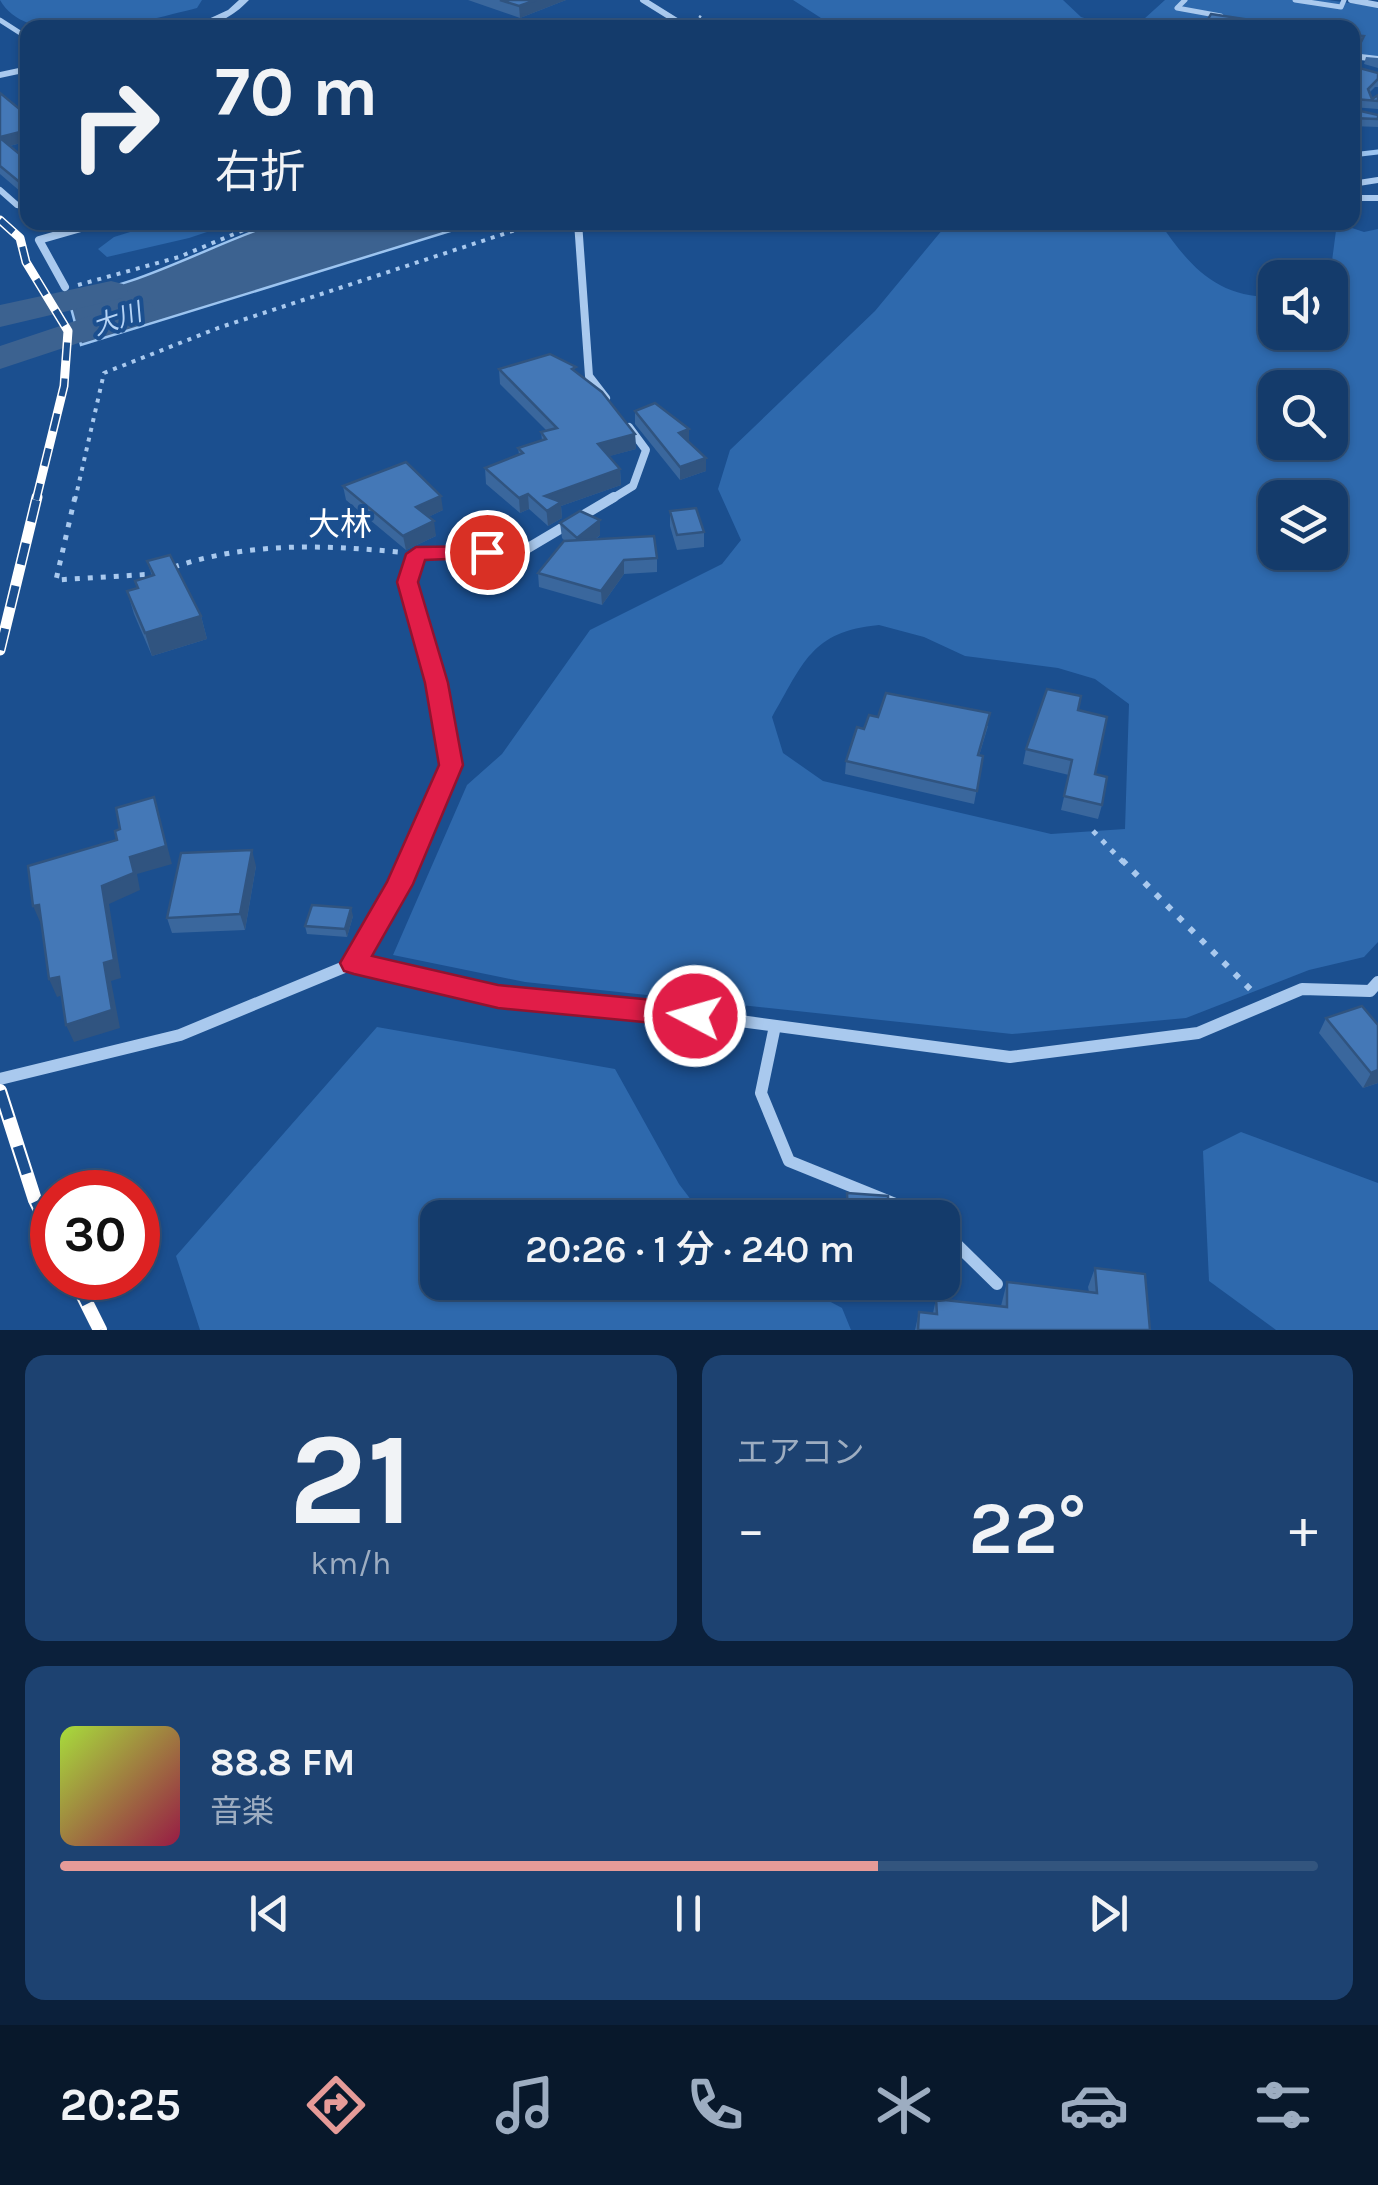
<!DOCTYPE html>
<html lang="ja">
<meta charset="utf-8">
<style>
:root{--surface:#143b6b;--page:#1d4271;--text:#f1f3f6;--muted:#9dadc1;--line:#33557e;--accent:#e69b98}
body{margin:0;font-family:Karla,"Noto Sans JP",sans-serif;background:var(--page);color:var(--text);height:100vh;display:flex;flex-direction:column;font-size:38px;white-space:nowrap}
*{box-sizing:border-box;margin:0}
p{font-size:32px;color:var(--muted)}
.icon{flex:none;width:55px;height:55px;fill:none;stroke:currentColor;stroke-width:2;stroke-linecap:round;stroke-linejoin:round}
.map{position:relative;height:1330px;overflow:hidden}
.side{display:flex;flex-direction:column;gap:25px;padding:25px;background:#0b203b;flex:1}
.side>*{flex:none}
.top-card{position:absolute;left:20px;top:20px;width:1340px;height:210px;border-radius:20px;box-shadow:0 2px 8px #0004,0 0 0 2px var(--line);background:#143b6b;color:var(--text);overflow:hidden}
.tools{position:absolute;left:1258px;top:260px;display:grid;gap:20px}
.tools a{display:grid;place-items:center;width:90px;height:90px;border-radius:20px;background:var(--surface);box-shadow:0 2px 8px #0004,0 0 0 2px var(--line);font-size:50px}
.speed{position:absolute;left:30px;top:1170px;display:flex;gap:20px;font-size:50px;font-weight:700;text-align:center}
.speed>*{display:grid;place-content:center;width:130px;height:130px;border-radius:50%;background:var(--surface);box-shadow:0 2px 8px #0004,0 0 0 2px var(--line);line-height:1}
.speed .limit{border:15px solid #d22;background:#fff;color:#111}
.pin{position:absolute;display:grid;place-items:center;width:85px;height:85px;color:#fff;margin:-42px;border:5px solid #fff;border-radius:50%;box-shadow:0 2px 10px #0007}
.me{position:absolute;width:110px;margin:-55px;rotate:276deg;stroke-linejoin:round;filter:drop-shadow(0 0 8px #0008)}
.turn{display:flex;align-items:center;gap:35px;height:210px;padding:0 30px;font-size:45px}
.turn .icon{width:130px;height:130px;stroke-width:2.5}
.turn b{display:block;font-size:70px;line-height:85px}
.big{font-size:75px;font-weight:600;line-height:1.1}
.side .card{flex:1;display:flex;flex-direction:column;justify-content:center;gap:15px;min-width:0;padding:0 35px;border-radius:20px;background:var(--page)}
.side .dial{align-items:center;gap:0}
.dial b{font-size:130px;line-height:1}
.song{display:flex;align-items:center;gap:30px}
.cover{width:120px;height:120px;border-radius:15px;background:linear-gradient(135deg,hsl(80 70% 55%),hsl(340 70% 35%))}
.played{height:10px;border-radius:5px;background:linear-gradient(90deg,var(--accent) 65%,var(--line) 65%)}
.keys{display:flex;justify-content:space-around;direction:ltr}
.heat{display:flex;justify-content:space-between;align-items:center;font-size:55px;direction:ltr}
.side .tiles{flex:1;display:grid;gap:25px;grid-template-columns:1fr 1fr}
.card:last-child{grid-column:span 2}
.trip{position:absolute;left:420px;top:1200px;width:540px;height:100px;border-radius:20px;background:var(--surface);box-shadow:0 2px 8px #0004,0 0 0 2px var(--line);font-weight:600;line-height:100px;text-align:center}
.dock{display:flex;height:160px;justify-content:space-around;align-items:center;background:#08182b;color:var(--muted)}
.dock .icon{width:70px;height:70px}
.dock .on{color:var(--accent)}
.dock b{font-size:45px;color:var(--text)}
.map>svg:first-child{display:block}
.green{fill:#2e69ad;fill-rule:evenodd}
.water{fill:#3c6290;stroke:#9cc4f0;stroke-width:2.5}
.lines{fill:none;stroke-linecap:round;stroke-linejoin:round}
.stream{stroke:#9cc4f0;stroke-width:5}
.river{fill:#3c6290;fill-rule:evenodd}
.path-far3{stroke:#a9c9ee;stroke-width:2.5;stroke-dasharray:2.5 5;stroke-linecap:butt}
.path-far2{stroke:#a9c9ee;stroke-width:4;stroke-dasharray:4 6;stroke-linecap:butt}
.path-far1{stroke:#a9c9ee;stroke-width:5;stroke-dasharray:5 8;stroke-linecap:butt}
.path{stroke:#a9c9ee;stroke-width:6;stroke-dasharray:6 10;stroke-linecap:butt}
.service{stroke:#a9c9ee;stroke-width:5}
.minor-far3{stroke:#a9c9ee;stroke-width:6}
.minor-far2{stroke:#a9c9ee;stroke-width:8}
.minor-far1{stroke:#a9c9ee;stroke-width:10}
.minor{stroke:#a9c9ee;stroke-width:12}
.tertiary{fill:#a9c9ee;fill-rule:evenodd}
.rail-far2-casing{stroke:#fff;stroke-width:9}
.rail-far1-casing{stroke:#fff;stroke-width:11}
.rail-casing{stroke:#fff;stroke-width:14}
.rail-far2{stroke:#1b4f8f;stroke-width:6;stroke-dasharray:18;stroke-linecap:butt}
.rail-far1{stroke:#1b4f8f;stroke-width:8;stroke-dasharray:22;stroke-linecap:butt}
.rail{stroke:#1b4f8f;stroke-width:10;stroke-dasharray:29;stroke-linecap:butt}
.wall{fill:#3a679d}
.shaded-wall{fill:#305480}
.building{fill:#4478b7;stroke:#305480;stroke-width:2.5}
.route{fill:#e11d48;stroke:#92132f;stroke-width:2.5}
.labels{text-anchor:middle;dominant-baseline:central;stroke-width:8;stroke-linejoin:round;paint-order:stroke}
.far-water-label{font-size:25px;font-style:italic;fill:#b5d3f5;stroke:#1b4f8f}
.quarter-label{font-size:32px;fill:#fff;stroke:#1b4f8f}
</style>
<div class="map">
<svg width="1378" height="1330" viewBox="0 0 1378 1330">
<rect width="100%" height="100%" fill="#1b4f8f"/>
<g class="green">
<path d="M0,0h202l-5,8c-48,12 -167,46 -197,-8z"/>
<path d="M793,0h270l18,17 32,10h-278z"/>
<path d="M1165,0h163l50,7v51l-25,-4 -1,-26h-159l-49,-9z"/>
<path d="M159,223v-1l75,1 -45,15 -82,19 -9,-8 16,-12z"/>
<path d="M948,223h212c30,44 57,75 115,74v35h55v-54l-9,-1 11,-16 5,-38 27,9 14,-3v713l-14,15 -55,13 -123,48 -174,16 -487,-52 -132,-27 74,-170 35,-31 88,-124 132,-66 19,-24 -23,-51 12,-39 145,-139zM1275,388h55v54h-55zM1275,498h55v54h-55zM879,625l45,12 41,19 93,12 37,11 34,25 -4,125 -74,5 -228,-53 -40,-28 -11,-36c31,-53 39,-86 107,-92z"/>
<path d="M377,1027l238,42 64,115 25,33 -266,1v64l357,1 47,25 9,22h-651l-24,-74z"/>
<path d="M1241,1132l137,51v147h-102l-67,-49 -6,-130z"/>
</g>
<path class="water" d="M278,223h198l-395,122 -14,-52c56,3 154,-54 211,-70z"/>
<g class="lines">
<path class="stream" d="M1352,155l26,-3"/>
<g class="river">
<path d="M111,281l12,3 5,7 -5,7 -123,29v-22z"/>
<path d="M138,300l13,3 5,8 -5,8 -151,50v-23z"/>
</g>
<path class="path-far3" d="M699,16l18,12"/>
<g class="path-far2">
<path d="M78,285l101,-28 84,-35"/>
<path d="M75,500l29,-127 114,-45 322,-106"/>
</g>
<g class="path-far1">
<path d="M75,497l-19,83 98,-6"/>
<path d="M174,567c75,-25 147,-22 225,-15"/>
<path d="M1093,831l31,32"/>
</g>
<path class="path" d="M1122,860l131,132"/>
<g class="service">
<path d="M1185,0l-8,8 44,8"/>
<path d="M1295,0l46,7 3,-7"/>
<path d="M0,20l28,18"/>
</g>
<g class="minor-far3">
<path d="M643,0l45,28"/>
<path d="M1351,0l27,5"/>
<path d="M1352,56l26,3"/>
<path d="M1352,184l26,-4"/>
<path d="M0,190l17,15 11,2"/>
<path d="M1352,198h26"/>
</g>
<g class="minor-far2">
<path d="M578,222l11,154 17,22"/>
<path d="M65,287l-26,-47 63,-18"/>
<path d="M610,500l23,-14 13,-36 -17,-23"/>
</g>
<path class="minor-far1" d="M408,863l43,-98 -15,-82 -28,-101 8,-28 107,-3 91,-54"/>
<g class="minor">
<path d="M354,963l144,33 197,19 315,42 188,-24 104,-44 68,2 8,-9"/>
<path d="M775,1026l-14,67 28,68 141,57"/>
<path d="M0,1079l180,-44 174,-72 55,-103"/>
<path d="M942,1230l55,54"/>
</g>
<g class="tertiary">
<path d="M239,0h10c-16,17 -37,28 -60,28l39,-18z"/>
<path d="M28,66v6l-28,6v-6z"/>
</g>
<g class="rail-far2-casing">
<path id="rail-far2" d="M0,220l20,18 6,24 42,69 -4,55 -28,114"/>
</g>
<g class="rail-far1-casing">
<path id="rail-far1" d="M0,650l37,-153"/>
</g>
<g class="rail-casing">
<g id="rail">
<path d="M0,1091l35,109 17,35"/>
<path d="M74,1278l26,52"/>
</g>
</g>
<use href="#rail-far2" class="rail-far2"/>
<use href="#rail-far1" class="rail-far1"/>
<use href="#rail" class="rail"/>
</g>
<g class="wall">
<path d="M468,0h98l-46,18z"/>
<path d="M1366,57l12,1v10l-14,-4z"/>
<path d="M1352,66l26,7v14h-3l-5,5 2,7 6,-4v14l-26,-2z"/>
<path d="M0,93l28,23v25l-18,5 18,15v37l-28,-24z"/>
<path d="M1352,109l26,6v12l-26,-1z"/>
<path d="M499,369l77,3 59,62 1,15 -27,7 11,13 1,16 -60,21 1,12 -14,8 -19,-17 -9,4 -34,-29 -1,-16 34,-14 -1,-6 24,-8 -1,-8 5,-2 -46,-46z"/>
<path d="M635,411l54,31 17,29 -26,9 -45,-56z"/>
<path d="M343,486l100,24 -15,7 8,19 -30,14 -60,-50z"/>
<path d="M670,511l34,21v15l-27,3 -7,-24z"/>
<path d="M600,520v15l-5,5 62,18v14l-33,2 -22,31 -63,-18 -1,-14 27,-32 -3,-3 -2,-15z"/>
<path d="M147,561l54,55 6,23 -55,17 -18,-42 -7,-23 10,-3 -2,-7 17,-5z"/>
<path d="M1078,710l24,95 -4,14 -37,-9 8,-35 -46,-11 3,-15z"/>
<path d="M878,717l110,9 -9,30h4l-9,48 -129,-30 1,-13 18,-32z"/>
<path d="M256,866l-11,64 -73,3 -5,-15z"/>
<path d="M353,916l-6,21 -40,-3 -2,-8z"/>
<path d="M1326,1018l52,7v58l-15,5 -44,-55z"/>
<path d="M1095,1268l55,62h-235l4,-18 14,1 3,-14 65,7 6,-24 82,10 -1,-5z"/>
</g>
<g class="shaded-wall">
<path d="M536,0h30l-46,18 -1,-12z"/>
<path d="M1364,36l-5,14 -7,1v-7z"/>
<path d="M28,130v11l-26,7 -2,-11z"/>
<path d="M689,429v13l-10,-9z"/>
<path d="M635,434l1,15 -37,10 -1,-15z"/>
<path d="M706,458v13l-26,9v-13z"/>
<path d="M620,469l1,16 -60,21 1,12 -14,8 -3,-30z"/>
<path d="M528,494l1,15 -9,4 -1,-15z"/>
<path d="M441,496l2,14 -25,12 -2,-15z"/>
<path d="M600,520v15l-22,18 -1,-15z"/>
<path d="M434,521l2,15 -30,14 -3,-14z"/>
<path d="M624,560v14l-22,31 -1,-14z"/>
<path d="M201,616l6,23 -55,17 -7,-23z"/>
<path d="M154,797l18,67 -35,10 3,16 -31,14 12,74 -10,3 9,47 -46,14 -8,-17 38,-62 -2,-77 28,-29z"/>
<path d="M252,850l4,16 -11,64 -5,-16z"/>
<path d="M39,905l8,17 -6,2 -8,-18z"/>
<path d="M351,908l2,8 -6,21 -2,-8z"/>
<path d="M59,977l7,17 -9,3 -8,-18z"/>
<path d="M1378,1070v13l-15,5 8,-15z"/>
</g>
<g class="building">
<path d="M500,0h36l-17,6z"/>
<path d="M1211,14l93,14h-101z"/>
<path d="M1352,35l12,1 -3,6 -9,2z"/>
<path d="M1352,66l26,7v6l-10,10 4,10 6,-4v6l-23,-2 -3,3z"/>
<path d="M0,93l28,23v14l-28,7z"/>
<path d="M1352,109l26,6v4l-26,-1z"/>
<path d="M0,138l28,23v28l-28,-23z"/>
<path d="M550,354l26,13 -4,2 30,23 33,42 -37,10 22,25 -75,27 16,6 -14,9 -19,-17 -9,4 -34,-30 38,-15 -5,-5 28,-9 -5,-7 16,-4 -58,-59z"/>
<path d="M655,403l34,26 -10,4 27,25 -26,9 -45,-56z"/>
<path d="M406,462l35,34 -25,11 18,14 -31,15 -60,-50z"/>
<path d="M696,508l8,24 -27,3 -7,-24z"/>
<path d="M580,511l20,9 -23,18 -17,-15z"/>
<path d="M654,536l3,22 -33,2 -23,31 -63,-18 26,-32z"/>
<path d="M170,555l31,61 -56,17 -18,-42 11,-3 -3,-7 19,-6 -7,-14z"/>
<path d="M1047,689l34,7 -3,14 29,7 -12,57 12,3 -5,28 -38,-9 8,-36 -46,-11z"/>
<path d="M886,693l104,20 -12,42 5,1 -6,35 -131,-30 11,-34 7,2 5,-14 9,2z"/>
<path d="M154,797l12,49 -36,11 4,16 -32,13 12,74 -10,3 8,47 -46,15 -7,-48 -10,2 -10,-74 -6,1 -5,-40 89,-26 -2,-9 5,-2 -4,-21z"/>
<path d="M252,850l-12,64 -73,4 14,-65z"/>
<path d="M312,905l39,3 -6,21 -40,-3z"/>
<path d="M1362,1006l16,19v45l-7,3 -45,-55z"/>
<path d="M847,1193l41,3 1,22h-41z"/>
<path d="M1095,1268l50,6 5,56h-232l1,-18 18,2 -1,-15 71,8v-25l90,11z"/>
</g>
<path class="route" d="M487,546l7,1v10l-69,3 -7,22 30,101 15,82 -50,119 -41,72 126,29 197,19 10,3 4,9 -4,8 -10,3 -197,-19 -144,-34 -10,-3 -4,-8 47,-81 52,-117 -14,-82 -28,-101 9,-28 10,-7z"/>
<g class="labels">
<g class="far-water-label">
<text transform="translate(117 319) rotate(-19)">大川</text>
</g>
<g class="quarter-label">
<text x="340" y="524">大林</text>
</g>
</g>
</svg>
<div class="tools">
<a><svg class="icon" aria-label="sound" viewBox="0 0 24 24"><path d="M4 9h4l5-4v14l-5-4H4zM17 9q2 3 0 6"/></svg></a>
<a><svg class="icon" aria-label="search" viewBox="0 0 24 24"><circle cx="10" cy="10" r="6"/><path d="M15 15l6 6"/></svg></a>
<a><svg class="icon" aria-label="layers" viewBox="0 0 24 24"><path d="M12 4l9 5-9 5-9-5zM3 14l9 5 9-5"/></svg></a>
</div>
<div class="speed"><div class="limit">30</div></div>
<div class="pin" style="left:487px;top:552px;background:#d93025"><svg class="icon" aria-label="arrive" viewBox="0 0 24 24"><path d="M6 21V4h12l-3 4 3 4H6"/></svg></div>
<svg class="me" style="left:695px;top:1016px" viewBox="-20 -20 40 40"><circle r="17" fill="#e11d48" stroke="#fff" stroke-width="3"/><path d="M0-11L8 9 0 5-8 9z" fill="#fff"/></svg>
<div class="trip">20:26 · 1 分 · 240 m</div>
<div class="top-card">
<div class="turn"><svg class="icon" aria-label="right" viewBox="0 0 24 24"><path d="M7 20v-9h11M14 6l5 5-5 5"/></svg><div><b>70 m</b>右折</div></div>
</div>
</div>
<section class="side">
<div class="tiles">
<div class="card dial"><b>21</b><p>km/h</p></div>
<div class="card"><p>エアコン</p>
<div class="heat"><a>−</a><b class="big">22°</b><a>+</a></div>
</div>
<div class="card">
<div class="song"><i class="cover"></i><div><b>88.8 FM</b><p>音楽</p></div></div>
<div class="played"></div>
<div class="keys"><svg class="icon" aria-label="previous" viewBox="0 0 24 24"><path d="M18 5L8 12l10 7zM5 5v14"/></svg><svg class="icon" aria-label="pause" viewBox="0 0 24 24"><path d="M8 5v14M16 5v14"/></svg><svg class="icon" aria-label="next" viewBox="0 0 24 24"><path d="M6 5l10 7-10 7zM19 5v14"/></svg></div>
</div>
</div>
</section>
<nav class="dock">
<b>20:25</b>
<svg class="icon on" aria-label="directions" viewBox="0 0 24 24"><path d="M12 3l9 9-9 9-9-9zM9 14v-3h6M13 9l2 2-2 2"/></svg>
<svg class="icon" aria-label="music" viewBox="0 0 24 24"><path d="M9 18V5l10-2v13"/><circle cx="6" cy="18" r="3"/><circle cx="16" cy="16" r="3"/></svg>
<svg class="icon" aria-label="phone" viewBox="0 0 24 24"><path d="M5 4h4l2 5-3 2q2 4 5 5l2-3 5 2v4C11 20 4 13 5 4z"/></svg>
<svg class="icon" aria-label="climate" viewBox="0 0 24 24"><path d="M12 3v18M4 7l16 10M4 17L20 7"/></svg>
<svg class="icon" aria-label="car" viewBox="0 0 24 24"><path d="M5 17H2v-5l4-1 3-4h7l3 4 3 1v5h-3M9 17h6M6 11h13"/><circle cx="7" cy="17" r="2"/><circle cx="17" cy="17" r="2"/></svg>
<svg class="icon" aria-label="filters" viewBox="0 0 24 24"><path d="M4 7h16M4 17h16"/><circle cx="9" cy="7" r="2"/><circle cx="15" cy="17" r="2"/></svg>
</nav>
